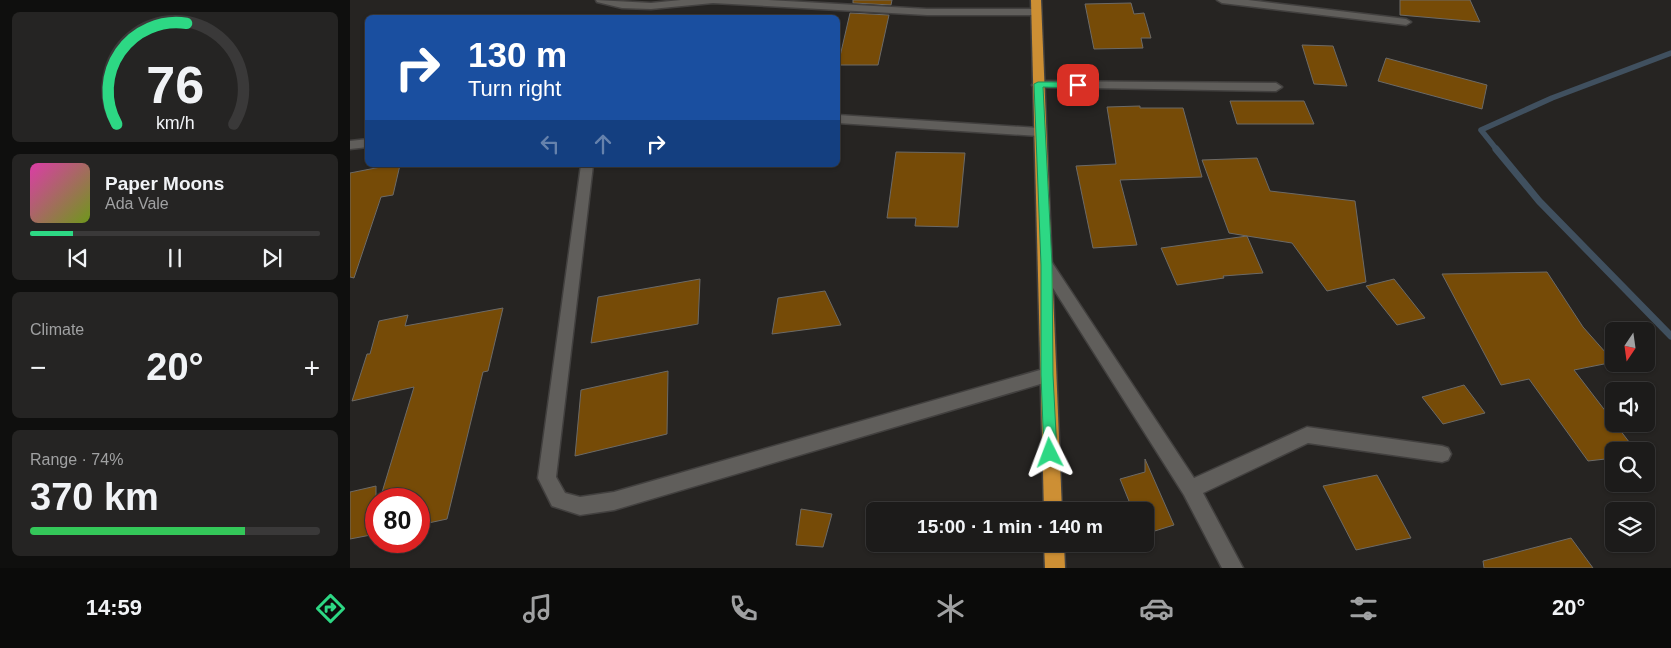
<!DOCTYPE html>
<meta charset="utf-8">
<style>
:root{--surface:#1c1b1a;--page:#252423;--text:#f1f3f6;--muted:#a0a1a2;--line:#3a3939;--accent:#2dd884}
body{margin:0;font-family:Helvetica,sans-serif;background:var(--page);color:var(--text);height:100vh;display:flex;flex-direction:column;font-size:19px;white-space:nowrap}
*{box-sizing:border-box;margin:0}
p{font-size:16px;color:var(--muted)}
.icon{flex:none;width:28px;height:28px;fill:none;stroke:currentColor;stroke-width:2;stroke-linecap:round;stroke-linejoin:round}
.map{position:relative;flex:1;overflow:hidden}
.side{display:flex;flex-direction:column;gap:12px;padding:12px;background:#0f0f0e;width:350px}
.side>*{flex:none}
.hud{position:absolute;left:15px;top:15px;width:475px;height:152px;border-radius:8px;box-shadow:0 1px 4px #0004,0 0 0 1px var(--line);background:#1a4fa0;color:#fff;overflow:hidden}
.needle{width:32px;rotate:193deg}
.controls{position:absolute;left:1255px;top:322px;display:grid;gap:10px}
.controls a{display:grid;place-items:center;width:50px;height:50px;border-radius:8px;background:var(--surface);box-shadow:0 1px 4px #0004,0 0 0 1px var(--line);font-size:25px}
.speed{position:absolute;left:15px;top:488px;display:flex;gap:10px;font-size:25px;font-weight:700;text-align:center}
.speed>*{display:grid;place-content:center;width:65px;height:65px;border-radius:50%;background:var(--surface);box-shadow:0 1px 4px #0004,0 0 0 1px var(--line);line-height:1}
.speed .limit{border:8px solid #d22;background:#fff;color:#111}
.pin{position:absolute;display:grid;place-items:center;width:42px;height:42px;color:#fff;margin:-21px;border-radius:10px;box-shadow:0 2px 8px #0006}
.me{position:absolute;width:55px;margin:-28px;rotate:357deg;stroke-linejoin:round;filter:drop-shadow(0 0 4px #0008)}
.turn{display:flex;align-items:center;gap:18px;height:105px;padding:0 20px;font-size:22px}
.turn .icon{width:65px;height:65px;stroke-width:2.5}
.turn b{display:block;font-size:35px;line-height:42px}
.lanes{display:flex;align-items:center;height:48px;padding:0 20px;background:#0003;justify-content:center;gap:25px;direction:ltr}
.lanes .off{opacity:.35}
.big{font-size:38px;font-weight:600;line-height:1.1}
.side .card{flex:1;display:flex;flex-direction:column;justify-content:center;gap:8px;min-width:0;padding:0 18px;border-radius:8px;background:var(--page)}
.side .dial{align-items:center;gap:0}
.dial svg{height:130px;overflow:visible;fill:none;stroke:var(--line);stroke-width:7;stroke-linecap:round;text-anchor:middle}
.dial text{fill:var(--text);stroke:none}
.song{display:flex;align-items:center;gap:15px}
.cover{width:60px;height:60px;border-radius:8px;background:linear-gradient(135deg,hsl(320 70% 55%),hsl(80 70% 35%))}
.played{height:5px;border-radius:2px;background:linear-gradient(90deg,var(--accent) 15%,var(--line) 15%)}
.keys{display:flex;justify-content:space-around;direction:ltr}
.heat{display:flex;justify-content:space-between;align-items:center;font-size:28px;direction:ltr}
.charge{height:8px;border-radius:4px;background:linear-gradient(90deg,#34c759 74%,var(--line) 0)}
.trip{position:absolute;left:516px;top:502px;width:288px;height:50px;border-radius:8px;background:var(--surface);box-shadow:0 1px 4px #0004,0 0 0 1px var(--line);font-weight:600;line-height:50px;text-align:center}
.dock{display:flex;height:80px;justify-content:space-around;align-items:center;background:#0b0b0a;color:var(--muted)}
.dock .icon{width:35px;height:35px}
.dock .active{color:var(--accent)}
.dock b{font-size:22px;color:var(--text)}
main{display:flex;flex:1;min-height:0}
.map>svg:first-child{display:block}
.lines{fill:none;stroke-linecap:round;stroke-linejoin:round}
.stream-far1{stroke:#40505f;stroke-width:5.5}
.stream{stroke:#40505f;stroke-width:7}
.building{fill:#764b07;stroke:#6c6a67}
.minor-casing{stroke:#42403f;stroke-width:3}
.highway-casing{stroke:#42403f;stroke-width:3}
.minor{fill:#605e5b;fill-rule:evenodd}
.highway{fill:#cd8f34;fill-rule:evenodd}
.route{fill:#2dd884;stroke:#1d8c56}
</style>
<main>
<section class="side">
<div class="card dial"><svg viewBox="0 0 100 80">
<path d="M14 69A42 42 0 1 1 86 69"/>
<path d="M14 69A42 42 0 0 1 57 7" stroke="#2dd884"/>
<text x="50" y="56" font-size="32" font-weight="700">76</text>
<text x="50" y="72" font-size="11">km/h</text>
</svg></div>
<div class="card">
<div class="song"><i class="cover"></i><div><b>Paper Moons</b><p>Ada Vale</p></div></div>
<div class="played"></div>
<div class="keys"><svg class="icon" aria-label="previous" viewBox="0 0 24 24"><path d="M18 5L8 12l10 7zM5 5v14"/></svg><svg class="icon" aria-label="pause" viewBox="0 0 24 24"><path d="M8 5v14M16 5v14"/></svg><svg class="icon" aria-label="next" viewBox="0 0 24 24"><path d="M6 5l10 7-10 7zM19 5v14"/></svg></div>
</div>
<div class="card"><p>Climate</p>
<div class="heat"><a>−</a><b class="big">20°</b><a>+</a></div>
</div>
<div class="card"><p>Range · 74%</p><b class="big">370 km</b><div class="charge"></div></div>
</section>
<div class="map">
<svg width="1321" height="568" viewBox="0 0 1321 568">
<rect width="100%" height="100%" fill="#262422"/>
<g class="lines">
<path class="stream-far1" d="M1147,150l-16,-20 71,-32 119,-45"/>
<path class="stream" d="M1146,149l43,52 132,135"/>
</g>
<g class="building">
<path d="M503,0h39l-1,5 -38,-2z"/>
<path d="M1050,0h70l10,22 -80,-7z"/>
<path d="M781,3l3,11 10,-1 7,25h-10l2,10 -49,1 -9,-45z"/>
<path d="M500,13l39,2 -11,50h-40z"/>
<path d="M952,45l31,1 14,40 -33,-2z"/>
<path d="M1036,58l101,27 -5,24 -104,-28z"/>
<path d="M880,101h74l10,23h-77z"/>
<path d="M790,106v2h43l19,69 -82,3 17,65 -44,3 -17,-82 40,-2 -9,-57z"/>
<path d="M546,152l69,1 -7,74 -43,-1 1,-8h-29z"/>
<path d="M907,158l13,33 85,10 11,81 -39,9 -35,-48 -45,-7 16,37 -40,3 1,2 -47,7 -16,-37 86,-12 -18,-3 -27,-73z"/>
<path d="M41,165h9l-7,30 -12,2 -27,81 -4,-1v-104z"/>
<path d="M1197,272l36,55 31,35 -40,8 62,81h-22v7l-26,3 -59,-82 -28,6 -59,-111z"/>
<path d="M350,279l-2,45 -107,19 7,-46z"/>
<path d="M1044,279l31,39 -28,7 -31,-39z"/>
<path d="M475,291l16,34 -69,9 6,-36z"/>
<path d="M153,308l-15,63 -5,1 -36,147 -28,6v-26h-39l34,-112 -62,14 15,-47h3l9,-33 29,-6 -3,11z"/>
<path d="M318,371l-1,63 -92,22 6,-66z"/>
<path d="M1114,385l21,28 -42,11 -21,-27z"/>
<path d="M795,459l29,66 -29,9v-23h-12l-13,-32 25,-7z"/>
<path d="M1027,475l34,63 -55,12 -33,-64z"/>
<path d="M26,486v48l-26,5v-47z"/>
<path d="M451,509l31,5 -9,33 -27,-2z"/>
<path d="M1221,538l22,30h-109l-1,-7z"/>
</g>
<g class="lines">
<g class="minor-casing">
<g id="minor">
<path d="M246,0l55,3 30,-3h87l159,9h109l5,3 -5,3h-109l-214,-12 -62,6 -29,-1 -25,-6z"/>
<path d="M867,0h31l158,19 5,3 -5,3 -184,-22z"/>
<path d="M688,81l238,2 6,4 -6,4 -242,-4 -2,-2 2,-2z"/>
<path d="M488,115l201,13 6,4 -6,4 -201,-13z"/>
<path d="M18,139v8l-18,2v-8z"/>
<path d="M231,165h12l-37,312 9,16 15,4 34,-5 433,-124 6,2 2,5 -2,5 -6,2 -433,128 -34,5 -28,-9 -14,-28z"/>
<path d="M696,259l5,2 143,217 113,-51 135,19 6,2 3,6 -3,6 -6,2 -134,-19 -105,50 40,75h-21l-38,-73 -143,-226 -2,-4 2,-4z"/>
</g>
</g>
<g class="highway-casing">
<g id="highway">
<path d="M681,0h10l21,511h-18z"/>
<path d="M694,544h20l1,24h-20z"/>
</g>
</g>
<use href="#minor" class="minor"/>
<use href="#highway" class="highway"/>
</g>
<path class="route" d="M688,82h40l4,3 -4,3 -35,-1 9,178 1,110 4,78 -2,4 -5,2 -4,-2 -2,-4 -3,-78v-110l-7,-181z"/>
</svg>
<div class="controls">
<a><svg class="needle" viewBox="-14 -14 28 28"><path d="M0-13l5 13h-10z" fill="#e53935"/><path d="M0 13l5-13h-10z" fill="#a0a1a2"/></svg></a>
<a><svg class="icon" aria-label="sound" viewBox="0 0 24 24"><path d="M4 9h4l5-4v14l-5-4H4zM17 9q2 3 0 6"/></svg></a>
<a><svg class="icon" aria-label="search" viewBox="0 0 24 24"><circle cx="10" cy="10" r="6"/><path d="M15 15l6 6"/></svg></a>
<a><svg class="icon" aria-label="layers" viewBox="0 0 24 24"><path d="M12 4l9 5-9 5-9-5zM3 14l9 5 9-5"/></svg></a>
</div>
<div class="speed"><div class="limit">80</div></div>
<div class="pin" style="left:728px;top:85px;background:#d93025"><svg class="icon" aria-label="arrive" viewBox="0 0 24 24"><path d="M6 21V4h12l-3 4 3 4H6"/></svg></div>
<svg class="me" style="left:700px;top:453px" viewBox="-20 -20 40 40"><path d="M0-17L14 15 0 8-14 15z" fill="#2dd884" stroke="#fff" stroke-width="4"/></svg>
<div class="trip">15:00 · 1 min · 140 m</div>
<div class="hud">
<div class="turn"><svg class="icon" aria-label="right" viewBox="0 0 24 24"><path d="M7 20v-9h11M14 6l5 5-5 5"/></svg><div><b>130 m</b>Turn right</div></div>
<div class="lanes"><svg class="icon off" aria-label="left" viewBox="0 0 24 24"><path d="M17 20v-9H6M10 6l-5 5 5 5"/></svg><svg class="icon off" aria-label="ahead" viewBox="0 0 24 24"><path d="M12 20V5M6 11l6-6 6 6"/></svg><svg class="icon" aria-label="right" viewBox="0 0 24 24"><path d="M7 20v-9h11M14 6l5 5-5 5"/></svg></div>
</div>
</div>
</main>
<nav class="dock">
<b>14:59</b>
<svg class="icon active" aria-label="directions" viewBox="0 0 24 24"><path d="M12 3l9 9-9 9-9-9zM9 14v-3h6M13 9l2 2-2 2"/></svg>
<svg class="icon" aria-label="music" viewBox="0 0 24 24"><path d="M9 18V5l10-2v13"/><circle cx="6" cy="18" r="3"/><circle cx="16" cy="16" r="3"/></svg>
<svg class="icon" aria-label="phone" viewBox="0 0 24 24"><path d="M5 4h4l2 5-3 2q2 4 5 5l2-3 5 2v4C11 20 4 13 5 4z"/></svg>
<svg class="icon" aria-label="climate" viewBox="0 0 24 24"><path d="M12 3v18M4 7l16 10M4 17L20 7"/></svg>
<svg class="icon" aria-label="car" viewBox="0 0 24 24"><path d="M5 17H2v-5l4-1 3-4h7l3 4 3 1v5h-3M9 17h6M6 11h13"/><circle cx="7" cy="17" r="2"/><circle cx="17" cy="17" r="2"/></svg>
<svg class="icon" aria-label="filters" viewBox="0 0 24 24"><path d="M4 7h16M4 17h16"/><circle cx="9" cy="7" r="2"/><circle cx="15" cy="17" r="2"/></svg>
<b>20°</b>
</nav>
